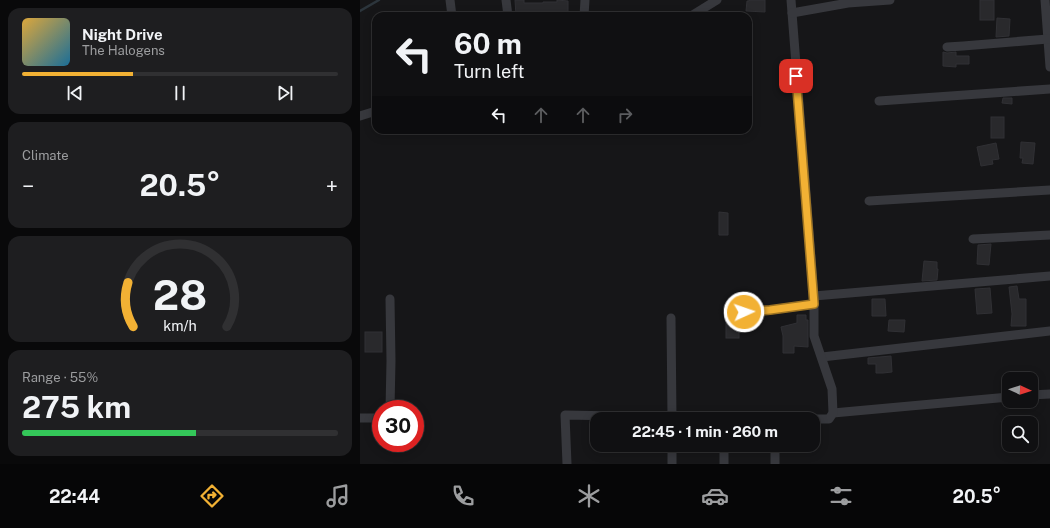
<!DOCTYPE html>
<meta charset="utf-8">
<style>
:root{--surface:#101012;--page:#1e1e20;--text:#f1f3f6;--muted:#9c9d9f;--line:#303032;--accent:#f2b134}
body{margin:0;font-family:"Public Sans",sans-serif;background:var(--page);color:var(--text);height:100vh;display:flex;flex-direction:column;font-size:15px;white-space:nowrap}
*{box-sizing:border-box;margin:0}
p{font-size:13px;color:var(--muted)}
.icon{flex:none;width:22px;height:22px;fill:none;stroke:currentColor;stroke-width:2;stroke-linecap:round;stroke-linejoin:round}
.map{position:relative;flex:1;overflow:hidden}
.drawer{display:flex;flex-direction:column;gap:8px;padding:8px;background:#09090a;width:360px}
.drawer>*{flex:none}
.hud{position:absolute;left:12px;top:12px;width:380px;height:122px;border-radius:12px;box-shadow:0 2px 10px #0003,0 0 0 1px var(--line);background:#101012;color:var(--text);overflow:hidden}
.needle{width:26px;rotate:93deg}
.buttons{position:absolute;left:642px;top:372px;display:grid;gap:8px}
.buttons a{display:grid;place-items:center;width:36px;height:36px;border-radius:8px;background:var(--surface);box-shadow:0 2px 10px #0003,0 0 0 1px var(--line);font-size:20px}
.speed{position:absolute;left:12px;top:400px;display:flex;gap:8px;font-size:20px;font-weight:700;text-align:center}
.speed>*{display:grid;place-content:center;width:52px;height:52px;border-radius:50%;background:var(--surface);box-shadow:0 2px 10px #0003,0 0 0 1px var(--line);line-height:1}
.speed .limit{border:6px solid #d22;background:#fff;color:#111}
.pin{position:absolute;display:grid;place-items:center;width:34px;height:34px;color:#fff;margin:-17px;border-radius:8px;box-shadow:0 2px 6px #0006}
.me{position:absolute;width:44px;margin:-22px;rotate:87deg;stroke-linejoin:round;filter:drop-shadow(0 0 3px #0008)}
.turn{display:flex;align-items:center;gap:14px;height:84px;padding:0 16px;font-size:18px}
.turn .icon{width:52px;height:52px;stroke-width:2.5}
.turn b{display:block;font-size:28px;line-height:34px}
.lanes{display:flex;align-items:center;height:38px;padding:0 16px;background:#0003;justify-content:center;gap:20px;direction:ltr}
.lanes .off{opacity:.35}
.big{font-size:30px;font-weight:700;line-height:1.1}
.drawer .tile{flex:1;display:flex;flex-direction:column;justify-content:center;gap:6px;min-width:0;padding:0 14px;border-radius:12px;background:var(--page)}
.drawer .dial{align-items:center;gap:0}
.dial svg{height:104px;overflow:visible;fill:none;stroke:var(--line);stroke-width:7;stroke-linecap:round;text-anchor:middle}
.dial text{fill:var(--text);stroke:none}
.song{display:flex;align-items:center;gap:12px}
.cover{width:48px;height:48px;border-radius:6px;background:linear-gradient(135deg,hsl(40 70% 55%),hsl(200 70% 35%))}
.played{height:4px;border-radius:2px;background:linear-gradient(90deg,var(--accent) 35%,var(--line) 35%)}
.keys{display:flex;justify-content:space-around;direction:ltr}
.heat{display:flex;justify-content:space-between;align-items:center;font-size:22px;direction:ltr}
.charge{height:6px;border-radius:3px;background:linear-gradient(90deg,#34c759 55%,var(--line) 0)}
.trip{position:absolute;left:230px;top:412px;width:230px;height:40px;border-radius:12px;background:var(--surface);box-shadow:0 2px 10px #0003,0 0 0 1px var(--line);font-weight:700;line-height:40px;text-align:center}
.menu{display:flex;height:64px;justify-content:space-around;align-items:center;background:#060607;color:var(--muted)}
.menu .icon{width:28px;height:28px}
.menu .selected{color:var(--accent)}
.menu b{font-size:18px;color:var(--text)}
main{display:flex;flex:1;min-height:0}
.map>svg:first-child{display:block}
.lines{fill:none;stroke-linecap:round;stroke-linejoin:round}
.stream{stroke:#2c353c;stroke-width:2.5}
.building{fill:#29292c;stroke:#303034}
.street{stroke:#37383d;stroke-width:9}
.route-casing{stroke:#9d7322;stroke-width:10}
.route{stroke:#f2b134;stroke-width:7}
</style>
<main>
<section class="drawer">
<div class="tile">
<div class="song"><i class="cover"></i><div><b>Night Drive</b><p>The Halogens</p></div></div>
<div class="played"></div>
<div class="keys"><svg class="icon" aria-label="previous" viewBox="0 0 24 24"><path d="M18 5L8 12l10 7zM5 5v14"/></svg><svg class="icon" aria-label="pause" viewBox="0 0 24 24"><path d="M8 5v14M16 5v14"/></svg><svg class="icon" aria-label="next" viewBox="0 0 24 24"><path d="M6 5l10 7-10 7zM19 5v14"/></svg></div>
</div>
<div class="tile"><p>Climate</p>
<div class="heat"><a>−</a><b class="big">20.5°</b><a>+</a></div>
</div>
<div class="tile dial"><svg viewBox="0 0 100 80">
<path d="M14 69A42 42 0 1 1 86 69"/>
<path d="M14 69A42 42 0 0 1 10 35" stroke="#f2b134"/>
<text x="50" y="56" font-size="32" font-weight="700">28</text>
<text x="50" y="72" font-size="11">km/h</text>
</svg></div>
<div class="tile"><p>Range · 55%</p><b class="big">275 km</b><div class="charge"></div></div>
</section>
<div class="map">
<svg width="690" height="464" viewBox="0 0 690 464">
<rect width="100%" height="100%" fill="#161618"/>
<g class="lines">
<path class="stream" d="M0,11l19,-11"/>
</g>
<g class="building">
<path d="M155,0h9v3h19v-1h14v-2l11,1v15h-52z"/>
<path d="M389,0h16v12l-19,-1 1,-10h2z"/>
<rect x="620" y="0" width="14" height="20"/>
<path d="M637,18l13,1 -1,17 -13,1z"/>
<path d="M583,52l4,1 9,-1v4h13v8h-13v3l-13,-1z"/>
<path d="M643,98h9v6l-10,-1z"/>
<rect x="631" y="117" width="13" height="21"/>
<path d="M661,142l14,1 -2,21 -11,-1 1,-5h-3z"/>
<path d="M636,143l3,16 -7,1 1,4 -12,2 -4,-19z"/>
<path d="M359,212l9,1v22h-9z"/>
<path d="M631,244l-2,21 -12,-1 1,-19z"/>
<path d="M564,261l13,1v7h1l-1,11 -15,1z"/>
<path d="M657,286l2,13h7v27h-15l1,-12 -3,-27z"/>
<path d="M630,288l2,25 -15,1 -2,-25z"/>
<path d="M512,299h13l1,17h-14z"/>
<path d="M437,315h9v5h2v27l-14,-1v7h-11v-17l-2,-9 16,-4z"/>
<rect x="366" y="317" width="13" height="21"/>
<path d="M529,320h16l-1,12 -16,-1z"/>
<rect x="5" y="332" width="17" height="20"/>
<path d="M531,356l1,16 -9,1h-7v-9h-8v-6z"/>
</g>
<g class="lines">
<g class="street">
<path d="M90,0l2,16"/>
<path d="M146,0l2,16"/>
<path d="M431,0l23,296"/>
<path d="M685,0l5,67"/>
<path d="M432,13l56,-10 42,-3"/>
<path d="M224,16l1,-16"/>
<path d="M331,16l26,-16"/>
<path d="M587,47l16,-1 85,-7"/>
<path d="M519,101l171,-12"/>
<path d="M0,116l16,-5"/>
<path d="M509,201l181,-11"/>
<path d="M613,239l77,-4"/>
<path d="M30,299l1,62 -1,48"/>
<path d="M384,311l26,-1 44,-6"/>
<path d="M311,318l1,101"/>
<path d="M462,357l228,-26"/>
<path d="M671,395l19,-1"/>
<path d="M473,413l176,-16"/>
<path d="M0,418h21"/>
<path d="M416,419h53l4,-6 -1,-24 -18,-53v-40l236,-20"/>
<path d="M312,445v19"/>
<path d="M207,464l-2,-49 211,4"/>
<path d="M364,464v-19"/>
<path d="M415,464v-19"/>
</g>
</g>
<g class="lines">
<g class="route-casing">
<path id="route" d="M384,312l26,-2 44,-6 -18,-228"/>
</g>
<use href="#route" class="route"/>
</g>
</svg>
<div class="buttons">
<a><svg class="needle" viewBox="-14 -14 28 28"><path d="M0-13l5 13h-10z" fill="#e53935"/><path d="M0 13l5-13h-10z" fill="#9c9d9f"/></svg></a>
<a><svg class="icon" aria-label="search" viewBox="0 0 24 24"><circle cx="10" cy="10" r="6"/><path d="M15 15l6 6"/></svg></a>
</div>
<div class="speed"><div class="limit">30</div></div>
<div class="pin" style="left:436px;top:76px;background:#d93025"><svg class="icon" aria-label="arrive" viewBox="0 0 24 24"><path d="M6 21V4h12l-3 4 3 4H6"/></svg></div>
<svg class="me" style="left:384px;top:312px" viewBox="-20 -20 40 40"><circle r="17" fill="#f2b134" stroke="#fff" stroke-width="3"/><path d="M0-11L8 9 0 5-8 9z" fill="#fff"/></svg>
<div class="trip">22:45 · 1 min · 260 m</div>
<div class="hud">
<div class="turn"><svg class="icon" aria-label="left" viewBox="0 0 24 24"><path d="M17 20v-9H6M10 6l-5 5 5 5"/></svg><div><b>60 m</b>Turn left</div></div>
<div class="lanes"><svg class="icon" aria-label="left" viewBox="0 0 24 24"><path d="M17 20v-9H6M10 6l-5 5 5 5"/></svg><svg class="icon off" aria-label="ahead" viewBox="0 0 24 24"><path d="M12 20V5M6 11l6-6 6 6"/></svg><svg class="icon off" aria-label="ahead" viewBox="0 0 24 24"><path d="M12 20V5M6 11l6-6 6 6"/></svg><svg class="icon off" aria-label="right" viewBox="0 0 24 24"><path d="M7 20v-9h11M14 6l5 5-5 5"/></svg></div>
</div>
</div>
</main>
<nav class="menu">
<b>22:44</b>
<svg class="icon selected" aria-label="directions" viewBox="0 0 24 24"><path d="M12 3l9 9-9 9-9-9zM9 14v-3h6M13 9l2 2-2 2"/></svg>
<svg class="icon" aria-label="music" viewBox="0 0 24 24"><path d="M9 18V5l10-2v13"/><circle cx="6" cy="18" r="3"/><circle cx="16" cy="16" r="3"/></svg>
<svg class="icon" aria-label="phone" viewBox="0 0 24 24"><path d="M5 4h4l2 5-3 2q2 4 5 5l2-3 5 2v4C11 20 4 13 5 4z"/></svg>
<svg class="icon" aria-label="climate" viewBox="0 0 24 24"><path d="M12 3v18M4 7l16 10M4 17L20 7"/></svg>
<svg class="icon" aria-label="car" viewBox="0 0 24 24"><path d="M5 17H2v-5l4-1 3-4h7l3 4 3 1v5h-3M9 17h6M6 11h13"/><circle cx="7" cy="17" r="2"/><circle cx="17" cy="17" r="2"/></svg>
<svg class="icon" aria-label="filters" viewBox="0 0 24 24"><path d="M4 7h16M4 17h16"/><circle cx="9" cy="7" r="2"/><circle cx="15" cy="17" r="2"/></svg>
<b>20.5°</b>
</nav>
